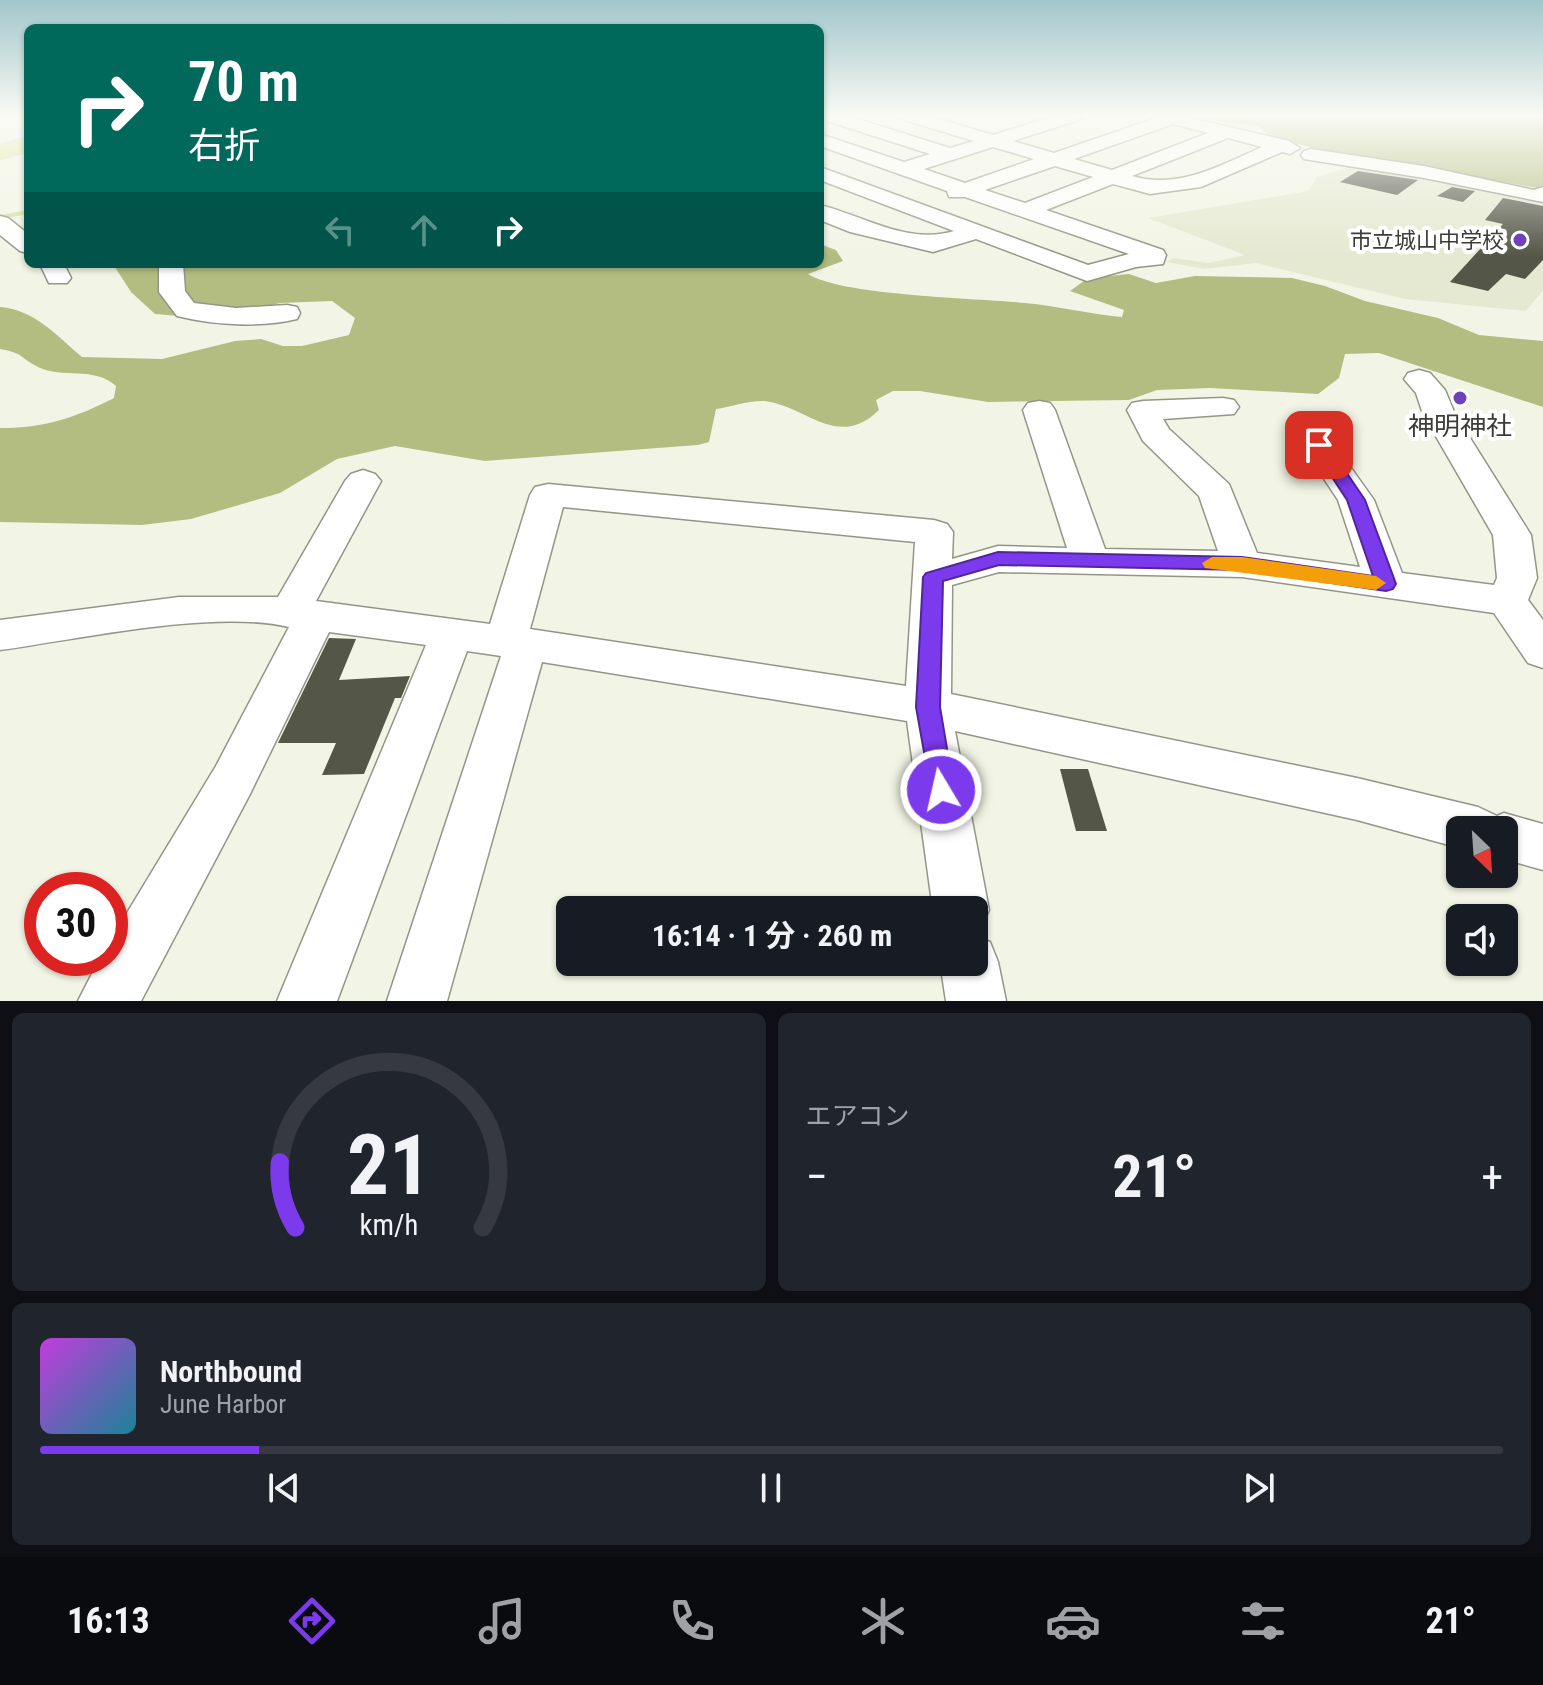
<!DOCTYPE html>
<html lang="ja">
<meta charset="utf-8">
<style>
:root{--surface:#171b24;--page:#20242c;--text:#f1f3f6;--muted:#9ea1a6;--line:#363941;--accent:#7c3aed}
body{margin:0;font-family:"Roboto Condensed","Noto Sans JP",sans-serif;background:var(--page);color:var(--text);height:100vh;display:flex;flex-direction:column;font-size:30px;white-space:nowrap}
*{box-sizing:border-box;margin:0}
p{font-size:26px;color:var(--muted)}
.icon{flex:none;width:44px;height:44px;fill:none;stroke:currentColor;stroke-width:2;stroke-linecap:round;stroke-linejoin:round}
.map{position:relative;height:1001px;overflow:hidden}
.details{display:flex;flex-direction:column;gap:12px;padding:12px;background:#0d0f14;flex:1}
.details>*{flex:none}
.top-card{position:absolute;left:24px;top:24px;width:800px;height:244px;border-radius:12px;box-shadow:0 2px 6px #0004;background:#00695c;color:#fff;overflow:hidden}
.needle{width:52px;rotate:155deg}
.tools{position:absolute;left:1446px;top:816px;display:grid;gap:16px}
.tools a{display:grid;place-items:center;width:72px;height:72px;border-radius:12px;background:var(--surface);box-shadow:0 2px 6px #0004;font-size:40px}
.speed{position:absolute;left:24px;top:872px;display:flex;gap:16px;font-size:40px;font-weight:700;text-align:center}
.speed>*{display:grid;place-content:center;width:104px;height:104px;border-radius:50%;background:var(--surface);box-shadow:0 2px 6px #0004;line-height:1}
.speed .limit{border:12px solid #d22;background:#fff;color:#111}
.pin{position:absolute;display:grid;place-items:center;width:68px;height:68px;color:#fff;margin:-34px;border-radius:16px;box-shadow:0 4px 12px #0006}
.me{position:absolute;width:88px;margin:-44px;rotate:351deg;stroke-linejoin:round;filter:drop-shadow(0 0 6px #0008)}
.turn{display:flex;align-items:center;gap:28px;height:168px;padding:0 32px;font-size:36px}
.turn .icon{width:104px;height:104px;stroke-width:2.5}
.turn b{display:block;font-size:56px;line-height:68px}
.lanes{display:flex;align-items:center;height:76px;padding:0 32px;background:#0003;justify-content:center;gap:40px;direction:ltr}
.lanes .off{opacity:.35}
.big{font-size:60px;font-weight:700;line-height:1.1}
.details .widget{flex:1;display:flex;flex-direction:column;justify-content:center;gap:12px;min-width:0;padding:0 28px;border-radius:12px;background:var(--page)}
.details .dial{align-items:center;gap:0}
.dial svg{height:208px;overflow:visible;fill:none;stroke:var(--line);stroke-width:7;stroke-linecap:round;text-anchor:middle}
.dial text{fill:var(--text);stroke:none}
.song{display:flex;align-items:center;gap:24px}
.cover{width:96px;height:96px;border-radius:12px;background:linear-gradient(135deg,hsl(290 70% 55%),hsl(190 70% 35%))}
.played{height:8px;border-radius:4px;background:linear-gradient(90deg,var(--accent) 15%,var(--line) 15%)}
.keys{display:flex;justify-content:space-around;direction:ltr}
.heat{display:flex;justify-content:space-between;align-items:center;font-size:44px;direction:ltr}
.details .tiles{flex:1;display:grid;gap:12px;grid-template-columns:1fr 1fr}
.widget:last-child{grid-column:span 2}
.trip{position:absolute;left:556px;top:896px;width:432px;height:80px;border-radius:12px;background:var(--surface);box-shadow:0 2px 6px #0004;font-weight:700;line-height:80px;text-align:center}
.tabs{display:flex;height:128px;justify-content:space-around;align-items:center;background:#090b0e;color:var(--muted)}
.tabs .icon{width:56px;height:56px}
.tabs .current{color:var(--accent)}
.tabs b{font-size:36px;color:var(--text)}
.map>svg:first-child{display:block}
.built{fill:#e5e9d1}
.forest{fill:#b3bd81}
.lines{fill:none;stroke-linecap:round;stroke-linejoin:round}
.stream{stroke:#d6e1a3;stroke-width:4}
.building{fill:#545648}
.minor-casing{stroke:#939687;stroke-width:3}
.major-casing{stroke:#d8d8d7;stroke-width:3}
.minor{fill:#fff;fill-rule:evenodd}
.major{fill:#dce68e;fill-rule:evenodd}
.route{fill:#7c3aed;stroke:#51269a;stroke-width:2}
.slow{fill:#f59e0b}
.poi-dot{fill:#6e42ba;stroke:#fff;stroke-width:3}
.labels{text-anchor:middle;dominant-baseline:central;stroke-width:8;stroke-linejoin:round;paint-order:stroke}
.far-poi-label{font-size:22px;fill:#3c3d37;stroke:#fff;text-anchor:end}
.poi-label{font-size:26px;fill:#3c3d37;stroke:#fff}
</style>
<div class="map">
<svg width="1543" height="1001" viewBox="0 0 1543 1001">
<rect width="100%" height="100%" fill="#f2f5e5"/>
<path class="built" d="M1318,149l225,40v101l-17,21 -121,-12 -149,-36 -52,6 -37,-7 6,-4 36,5 36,-8 -97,-37 160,-27 9,-14 42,-13 -37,-4z"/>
<g class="forest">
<path d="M1182,116h361v73l-225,-40 -47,-12 -12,-10z"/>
<path d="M820,244l16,6 7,11 -35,13c35,22 169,24 217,29 32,3 64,11 97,14l2,-7 -54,-19 18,-13 41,-4 27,9 39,-7 97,2 33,8 40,15 73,17 41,17 64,6v66l-164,-54 -34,1 -6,24 -21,16 -108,-6 -53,2 -28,10 -141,2 -68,-11h-27l-17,9 3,10c-41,40 -71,-3 -114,-9 -15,-1 -35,6 -49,8l-7,33 -11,3 -213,16 -90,-15 -58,13 -57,34 -89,26 -49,6 -142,-3v-94c46,0 74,-10 114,-30l2,-12c-22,-20 -53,-7 -78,-19 -18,-9 -14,-14 -38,-18v-42c35,3 56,28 82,50l80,2 73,-18 26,-2 22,7h19l47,-11 6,-17 -23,-17 -52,2 -63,16 -62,-5 -24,-22 -18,-28h707z"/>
</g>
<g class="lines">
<path class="stream" d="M0,217l28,-5"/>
</g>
<g class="building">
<path d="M1358,171l60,9 -21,15 -57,-13z"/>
<path d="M1452,187l23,4 -12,11 -26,-6z"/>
<path d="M1503,198l40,8v54l-18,19 -19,-5 -18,17 -38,-9 53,-58 -18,-4z"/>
<path d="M329,638l27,1 -17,41 71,-4 -9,22h-6l-31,76 -42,1 14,-32h-58z"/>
<path d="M1060,769h28l19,62h-31z"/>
</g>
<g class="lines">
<g class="minor-casing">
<g id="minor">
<path d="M821,116h27l102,32 24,-7 -70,-21 -3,-4h28l64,19 61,-19h28l-3,4 -66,21 41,12 99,-34 -2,-3h31l107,25 11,7 -10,6 -8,-2 -81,35 -51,7 -37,-10 -67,26 117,40 3,5 -3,9 -27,3 -49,14 -111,-42 -43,13 -83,-20 -30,-12v-15c44,11 88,40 134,26l-134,-51v-13l268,98 41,-11 -164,-57h-16l-2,-6 -127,-45v-12l84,28 26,-8 -106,-34zM1173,124l35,9 -96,37 -38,-11zM1228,138l34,9c-41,18 -84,43 -130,29zM993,147l41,12 -69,24 -41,-14zM1055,166l38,11 -68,26 -40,-13z"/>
<path d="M1311,149l113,17 110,24 9,-3v15l-119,-24 -120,-19 -3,-4 3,-4z"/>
<path d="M0,216l8,2 20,16v19l-8,-2 -20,-16z"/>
<path d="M40,264h24l7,14 -4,5h-18z"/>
<path d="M159,264h24l2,27 9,12 42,5 51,-3 10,2 3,6 -3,6c-38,9 -83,6 -120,-3l-18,-24z"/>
<path d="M1419,370l11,3 15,17 10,24 76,121 6,43 -9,22 15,20v48l-15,-5 -34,-50 -252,-36 -243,-5 -47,13 -1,109 406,84 121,29 19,9 7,-3 39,11v46l-39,-11v-29h-44v18l-103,-28 -402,-89 34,179 -8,18 -7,3v-21h-41l-26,-189 -365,-59 -95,339h-60l114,-345 -34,-5 -130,350h-60l149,-356 -97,-13 -79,162 -109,207h-63l22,-43h10v-17l106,-175 73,-139c-77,-18 -208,12 -289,23v-30l179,-23h99l67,-116 6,-7 12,-4 12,4 6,7 -65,120 174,23 40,-129 5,-8 13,-3 386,36 13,4 6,8 -1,27 46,-13 69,2 -44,-138 5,-7 11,-2 11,2 5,7 50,139 113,2 -19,-55 -56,-55 -16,-31 5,-7 11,-2 80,-3 11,2 5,7 -5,7 -71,5 6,10 60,55 28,69 103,14 -22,-67 -51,-77 5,-7 11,-3 11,3 60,84 28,73 92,12 3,-7 -4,-43 -70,-121 -7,-21 -12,-14 4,-6zM563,507l352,35 -9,144 -376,-57z"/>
<path d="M974,936l16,6 8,20 8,39h-60l-6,-39h34z"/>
</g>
</g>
<g class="major-casing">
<path id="major" d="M28,137v14l-28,8v-14z"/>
</g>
<use href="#minor" class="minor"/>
<use href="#major" class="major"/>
</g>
<linearGradient id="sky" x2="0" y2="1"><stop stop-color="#a1c6cc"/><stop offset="0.45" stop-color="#f9faf3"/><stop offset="1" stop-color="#f9faf3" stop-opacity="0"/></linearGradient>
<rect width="1543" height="256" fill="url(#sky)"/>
<path class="route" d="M1319,440l6,1 40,59 31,84 -3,5 -7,2 -144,-21 -243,-5 -56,16 -3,126 14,83 -4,7 -9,4 -9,-4 -16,-90 7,-130 3,-4 72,-21 244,5 131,19 -26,-76 -36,-55z"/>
<path class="slow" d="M1212,557h30l134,19 10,7 -10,7 -171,-22 -3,-5z"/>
<g class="poi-dot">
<circle cx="1520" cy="240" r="8"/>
<circle cx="1460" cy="398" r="8"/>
</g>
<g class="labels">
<g class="far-poi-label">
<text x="1504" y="240">市立城山中学校</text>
</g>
<g class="poi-label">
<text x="1460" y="426">神明神社</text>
</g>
</g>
</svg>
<div class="tools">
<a><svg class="needle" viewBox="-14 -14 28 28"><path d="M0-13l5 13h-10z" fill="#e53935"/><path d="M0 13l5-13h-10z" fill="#9ea1a6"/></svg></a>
<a><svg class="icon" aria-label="sound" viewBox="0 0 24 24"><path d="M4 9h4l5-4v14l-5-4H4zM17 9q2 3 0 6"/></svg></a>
</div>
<div class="speed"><div class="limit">30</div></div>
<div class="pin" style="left:1319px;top:445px;background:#d93025"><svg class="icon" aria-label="arrive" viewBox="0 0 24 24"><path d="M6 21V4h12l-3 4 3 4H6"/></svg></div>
<svg class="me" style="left:941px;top:790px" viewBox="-20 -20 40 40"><circle r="17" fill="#7c3aed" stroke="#fff" stroke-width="3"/><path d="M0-11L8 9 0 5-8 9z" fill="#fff"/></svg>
<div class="trip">16:14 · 1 分 · 260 m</div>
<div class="top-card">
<div class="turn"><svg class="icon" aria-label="right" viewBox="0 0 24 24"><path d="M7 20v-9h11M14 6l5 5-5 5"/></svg><div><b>70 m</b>右折</div></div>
<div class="lanes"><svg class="icon off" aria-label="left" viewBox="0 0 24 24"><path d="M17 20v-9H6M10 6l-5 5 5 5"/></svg><svg class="icon off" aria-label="ahead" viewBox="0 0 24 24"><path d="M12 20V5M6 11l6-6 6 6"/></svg><svg class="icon" aria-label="right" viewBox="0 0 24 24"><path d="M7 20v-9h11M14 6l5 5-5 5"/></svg></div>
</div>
</div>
<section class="details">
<div class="tiles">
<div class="widget dial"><svg viewBox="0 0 100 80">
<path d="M14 69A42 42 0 1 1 86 69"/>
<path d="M14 69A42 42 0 0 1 8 44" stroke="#7c3aed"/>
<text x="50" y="56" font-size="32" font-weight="700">21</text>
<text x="50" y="72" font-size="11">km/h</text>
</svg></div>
<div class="widget"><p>エアコン</p>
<div class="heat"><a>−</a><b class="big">21°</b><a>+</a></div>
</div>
<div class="widget">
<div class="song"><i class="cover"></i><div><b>Northbound</b><p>June Harbor</p></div></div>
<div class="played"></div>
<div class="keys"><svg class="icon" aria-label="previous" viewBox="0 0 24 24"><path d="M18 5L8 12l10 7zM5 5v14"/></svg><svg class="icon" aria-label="pause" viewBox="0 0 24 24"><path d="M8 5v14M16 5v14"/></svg><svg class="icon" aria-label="next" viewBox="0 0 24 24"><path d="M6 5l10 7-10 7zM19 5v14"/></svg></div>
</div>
</div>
</section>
<nav class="tabs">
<b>16:13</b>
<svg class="icon current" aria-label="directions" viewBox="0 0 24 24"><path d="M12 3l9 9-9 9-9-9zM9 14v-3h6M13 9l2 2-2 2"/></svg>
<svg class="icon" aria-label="music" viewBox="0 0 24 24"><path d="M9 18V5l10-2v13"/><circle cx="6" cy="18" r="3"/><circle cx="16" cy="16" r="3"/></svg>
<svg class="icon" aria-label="phone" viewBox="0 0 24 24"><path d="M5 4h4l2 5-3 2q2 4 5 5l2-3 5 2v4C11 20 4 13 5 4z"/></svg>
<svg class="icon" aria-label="climate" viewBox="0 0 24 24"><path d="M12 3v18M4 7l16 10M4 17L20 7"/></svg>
<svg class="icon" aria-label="car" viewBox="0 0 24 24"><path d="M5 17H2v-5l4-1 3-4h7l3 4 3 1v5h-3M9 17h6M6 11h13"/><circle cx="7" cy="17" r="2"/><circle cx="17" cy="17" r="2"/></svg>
<svg class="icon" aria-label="filters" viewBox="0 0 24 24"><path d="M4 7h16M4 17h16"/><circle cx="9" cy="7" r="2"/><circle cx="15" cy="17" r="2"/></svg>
<b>21°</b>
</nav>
